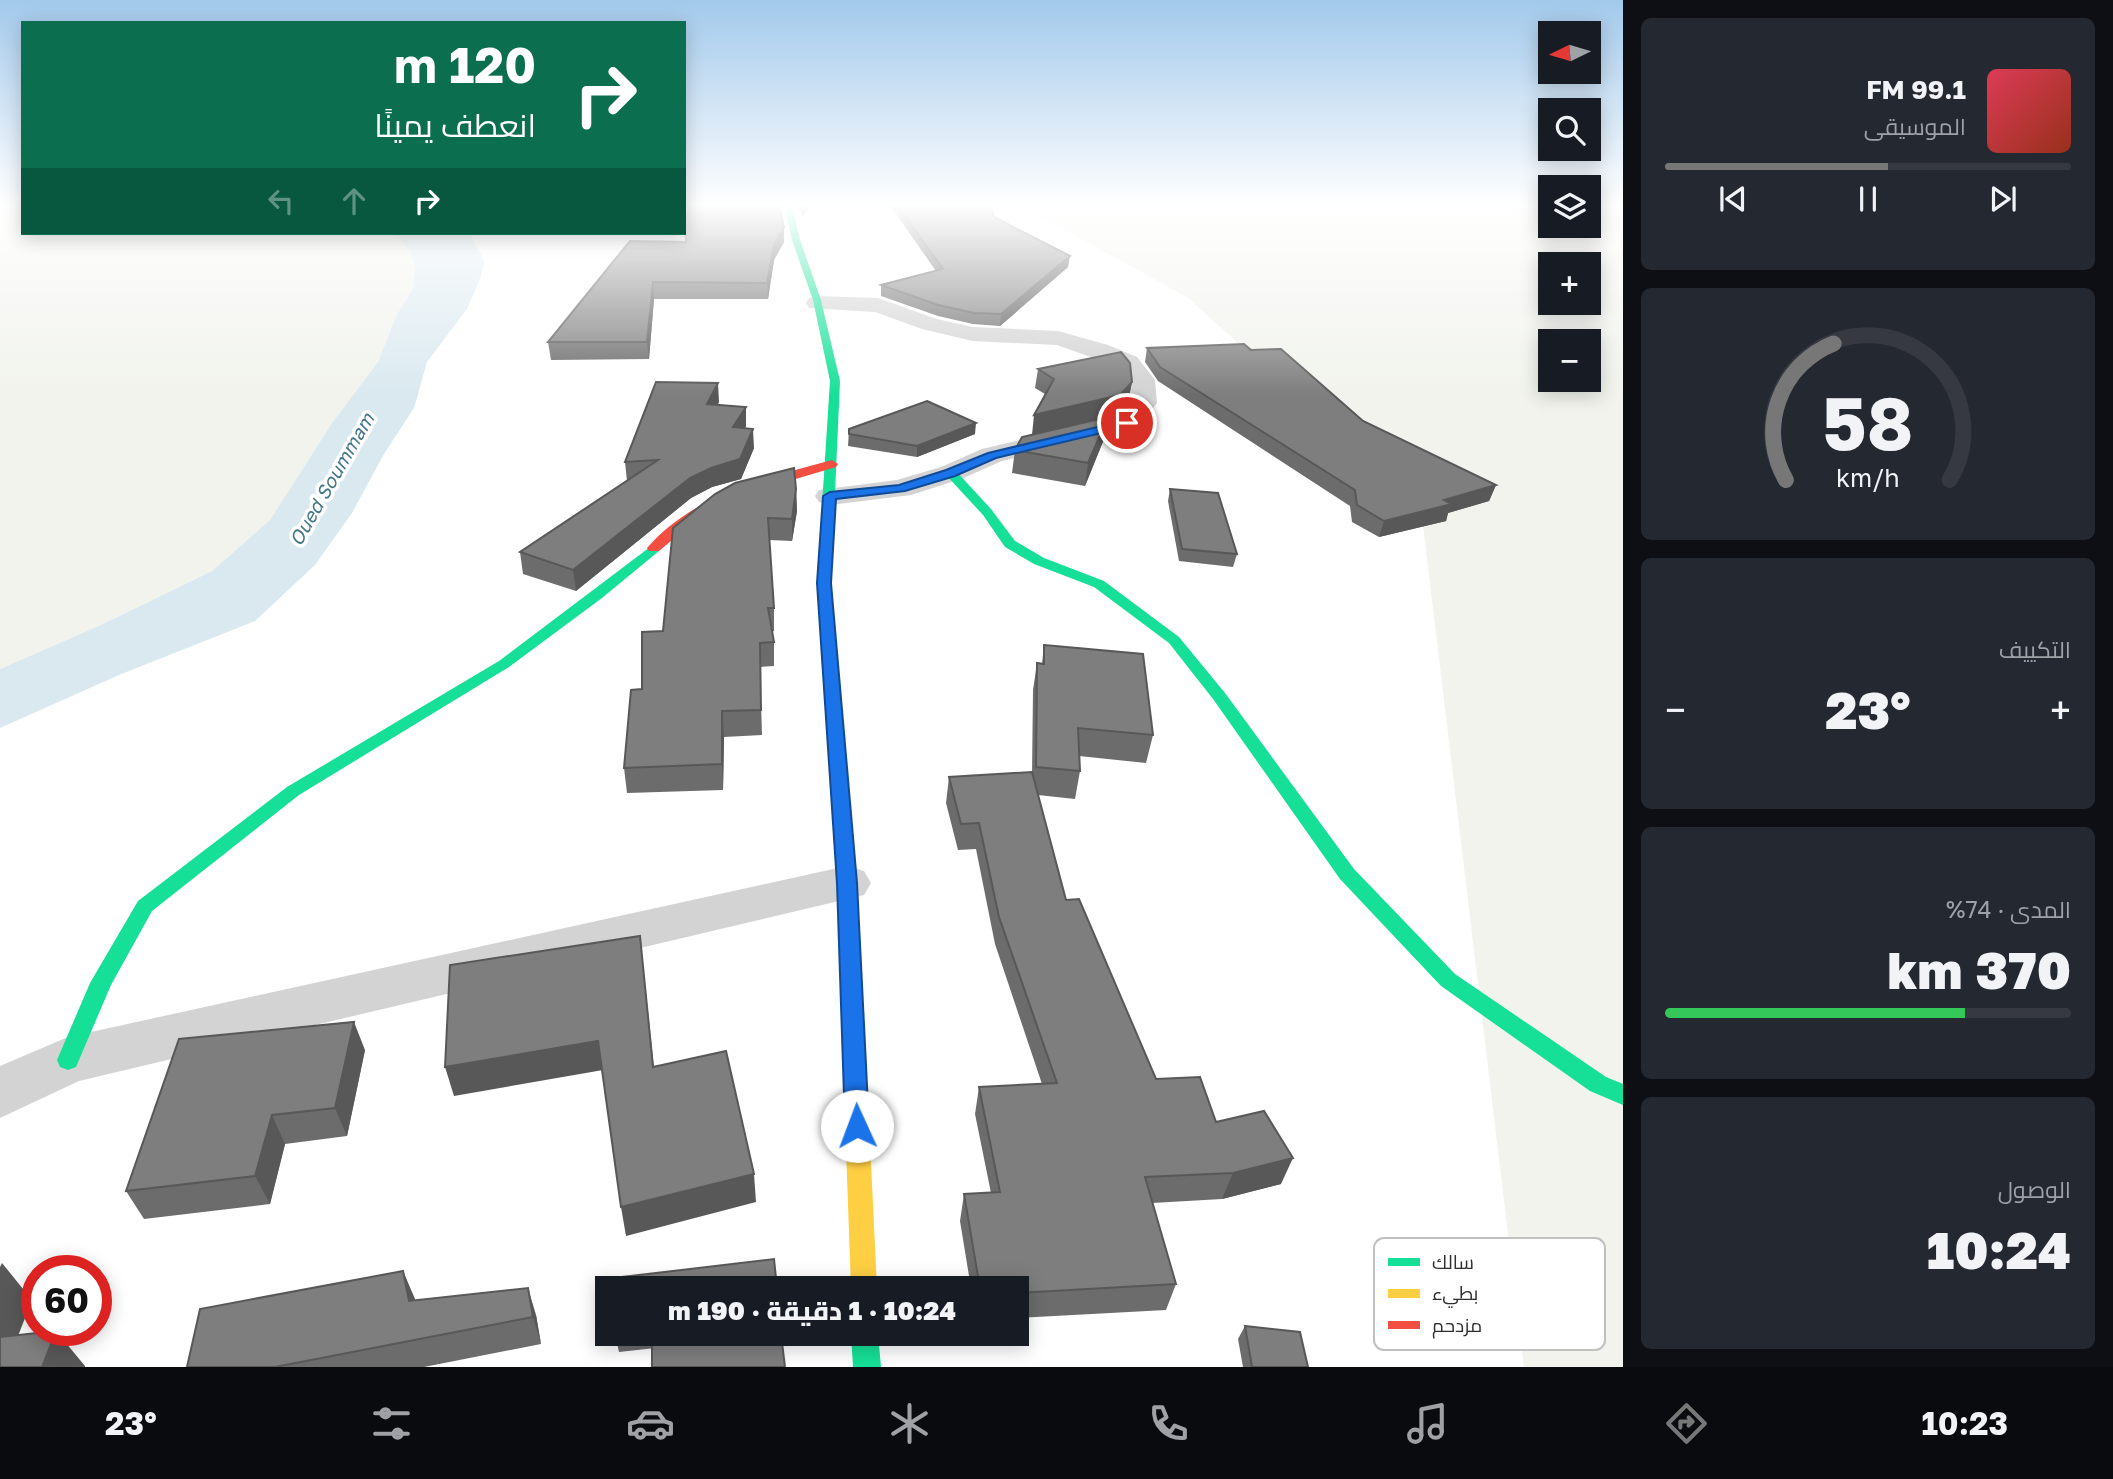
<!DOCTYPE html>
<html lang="ar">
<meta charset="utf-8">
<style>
:root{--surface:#171b24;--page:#242831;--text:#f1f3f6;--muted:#9ea1a6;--line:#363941;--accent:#777}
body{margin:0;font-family:"Golos Text",Cairo,sans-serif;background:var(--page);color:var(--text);direction:rtl;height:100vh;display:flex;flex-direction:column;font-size:26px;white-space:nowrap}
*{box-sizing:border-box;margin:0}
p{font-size:23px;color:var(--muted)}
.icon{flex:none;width:38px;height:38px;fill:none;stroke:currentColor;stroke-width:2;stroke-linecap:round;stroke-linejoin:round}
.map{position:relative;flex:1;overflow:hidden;direction:ltr}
.sheet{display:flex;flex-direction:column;gap:18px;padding:18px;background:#0d0f14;width:490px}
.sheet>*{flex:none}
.guide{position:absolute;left:21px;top:21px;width:665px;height:214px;border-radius:0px;box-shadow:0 4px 18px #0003;direction:rtl;background:#0b6e4f;color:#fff;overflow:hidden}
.needle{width:46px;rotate:265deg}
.controls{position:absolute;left:1538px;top:21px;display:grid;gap:14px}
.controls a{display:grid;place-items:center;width:63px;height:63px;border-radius:0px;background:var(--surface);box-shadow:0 4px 18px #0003;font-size:35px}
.speed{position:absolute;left:21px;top:1255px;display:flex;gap:14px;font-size:35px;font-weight:700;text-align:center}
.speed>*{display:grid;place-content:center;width:91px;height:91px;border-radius:50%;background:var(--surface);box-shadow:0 4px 18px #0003;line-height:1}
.speed .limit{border:10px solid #d22;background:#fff;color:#111}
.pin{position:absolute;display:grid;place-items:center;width:60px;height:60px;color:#fff;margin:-30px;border:4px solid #fff;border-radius:50%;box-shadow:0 2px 7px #0007}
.me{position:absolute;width:77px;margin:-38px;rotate:358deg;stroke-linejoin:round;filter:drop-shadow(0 0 5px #0008)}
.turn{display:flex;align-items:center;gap:24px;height:147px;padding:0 35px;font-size:32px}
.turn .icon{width:91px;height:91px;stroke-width:2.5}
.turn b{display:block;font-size:49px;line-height:60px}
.lanes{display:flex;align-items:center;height:66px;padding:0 35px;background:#0003;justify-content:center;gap:35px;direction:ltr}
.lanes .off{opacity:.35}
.big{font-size:52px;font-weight:800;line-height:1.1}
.sheet .tile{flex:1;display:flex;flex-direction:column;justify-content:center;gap:10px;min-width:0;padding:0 24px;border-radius:10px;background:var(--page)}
.sheet .dial{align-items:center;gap:0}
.dial svg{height:182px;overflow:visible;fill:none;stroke:var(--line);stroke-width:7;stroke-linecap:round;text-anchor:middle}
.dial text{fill:var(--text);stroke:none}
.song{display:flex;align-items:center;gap:21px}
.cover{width:84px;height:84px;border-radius:10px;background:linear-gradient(135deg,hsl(350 70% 55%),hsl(10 70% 35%))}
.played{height:7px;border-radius:4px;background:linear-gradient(90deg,var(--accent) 55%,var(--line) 55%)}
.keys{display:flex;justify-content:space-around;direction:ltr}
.heat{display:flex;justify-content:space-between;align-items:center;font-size:38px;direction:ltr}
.charge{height:10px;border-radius:5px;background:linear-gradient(90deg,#34c759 74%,var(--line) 0)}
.trip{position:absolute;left:595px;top:1276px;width:434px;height:70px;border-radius:0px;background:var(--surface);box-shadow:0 4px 18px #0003;font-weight:800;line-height:70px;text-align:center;direction:rtl}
.dock{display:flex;height:112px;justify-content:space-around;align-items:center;background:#090b0e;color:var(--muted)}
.dock .icon{width:49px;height:49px}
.dock .on{color:var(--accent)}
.dock b{font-size:32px;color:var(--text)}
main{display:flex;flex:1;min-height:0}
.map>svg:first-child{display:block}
.green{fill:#f1f3ec;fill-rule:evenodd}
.water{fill:#dae9f0}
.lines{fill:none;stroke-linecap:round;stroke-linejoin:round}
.street{fill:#d3d3d3;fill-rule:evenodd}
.fast{fill:#16e098;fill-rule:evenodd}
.slow{fill:#ffcf43;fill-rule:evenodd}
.jam{fill:#f24e42;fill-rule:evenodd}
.wall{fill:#6c6c6c}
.shaded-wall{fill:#585858}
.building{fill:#7e7e7e;stroke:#585858;stroke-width:2}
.route{fill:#1a73e8;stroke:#114b97;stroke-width:2}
.labels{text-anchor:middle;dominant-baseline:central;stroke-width:7;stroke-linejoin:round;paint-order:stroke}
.far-water-label{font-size:19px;font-style:italic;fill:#437689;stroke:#fff}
.key{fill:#fff;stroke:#c0c0c0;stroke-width:2}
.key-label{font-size:19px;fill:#2e2e2e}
</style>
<main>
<section class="sheet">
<div class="tile">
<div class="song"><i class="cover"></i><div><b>99.1 FM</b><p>الموسيقى</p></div></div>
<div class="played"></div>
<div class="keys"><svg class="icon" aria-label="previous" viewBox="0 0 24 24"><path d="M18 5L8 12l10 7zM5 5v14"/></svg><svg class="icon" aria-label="pause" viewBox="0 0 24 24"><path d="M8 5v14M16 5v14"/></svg><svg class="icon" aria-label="next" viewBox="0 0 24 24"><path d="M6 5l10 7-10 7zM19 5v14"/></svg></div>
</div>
<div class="tile dial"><svg viewBox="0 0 100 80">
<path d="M14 69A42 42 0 1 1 86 69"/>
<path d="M14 69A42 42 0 0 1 35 9" stroke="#777"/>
<text x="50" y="56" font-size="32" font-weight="700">58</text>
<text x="50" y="72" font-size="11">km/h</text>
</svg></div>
<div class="tile"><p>التكييف</p>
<div class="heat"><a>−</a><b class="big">23°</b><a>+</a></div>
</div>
<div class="tile"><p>المدى · 74%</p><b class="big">370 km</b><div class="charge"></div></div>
<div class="tile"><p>الوصول</p><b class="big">10:24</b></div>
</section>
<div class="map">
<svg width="1623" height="1367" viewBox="0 0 1623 1367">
<rect width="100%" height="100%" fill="#fff"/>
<g class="green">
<path d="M0,204h23v29h363l12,5 12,14 5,15 -2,22 -16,25 -19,48 -46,61 -62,97 -58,51 -109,53 -103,45z"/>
<path d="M1017,204h533v22h39v-22h34v1163h-99l-103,-859 -234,-211zM1550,264h39v39h-39zM1550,341h39v39h-39z"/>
</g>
<path class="water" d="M386,233h84l14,28 -4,18 -13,30 -40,53 -13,46 -30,46 -32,59 -37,52 -60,56 -136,54 -119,53v-59l103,-45 109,-53 58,-51 62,-97 46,-61 19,-48 16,-25 2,-22 -5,-15 -12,-14z"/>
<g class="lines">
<g class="street">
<path d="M817,296l61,2 59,21 36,8 85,4 50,14 29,12 18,23 2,23 -20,26 -135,32 -41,18 -50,16 -81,10 -11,-3 -4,-6 4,-6 78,-10 44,-13 41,-18 136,-32 13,-15 -2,-21 -10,-14 -62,-22 -84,-4 -51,-12 -47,-17 -66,-4 -3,-5 3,-5z"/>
<path d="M847,866l17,5 7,12 -7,12 -785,186 -79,37v-52l68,-29z"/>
</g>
<g class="fast">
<path d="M784,204h7l9,36 21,60 19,81 -9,202 26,300 12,238 -4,7 -8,4 -8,-4 -4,-7 -8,-238 -20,-300 13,-202 -17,-81 -21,-60z"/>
<path d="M951,469l4,1 36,39 24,32 29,17 60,23 75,56 46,56 129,176 101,105 151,103 17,7v21l-33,-14 -149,-105 -101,-107 -127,-180 -44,-56 -75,-56 -60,-23 -29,-17 -22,-32 -36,-39 -2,-3z"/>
<path d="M654,544l5,1v6l-57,47 -93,69 -210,128 -147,116 -41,74 -35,82 -8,3 -8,-3 -3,-7 33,-77 48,-82 149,-114 212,-126z"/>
<path d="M851,1334h27l3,33h-28z"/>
</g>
<path class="slow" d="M857,1110l8,4 4,7 8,167h-26l-6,-167 4,-7z"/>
<path class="jam" d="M832,460l6,4 -2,3 -108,32 -20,11 -49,41h-10l-2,-3c47,-54 119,-70 185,-88z"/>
</g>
<g class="wall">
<path d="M798,204h14l-10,13z"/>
<path d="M889,204h102l3,13 74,50 -68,59 -27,-2 -35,-8 -57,-20v-11l55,-14z"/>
<path d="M784,227v15l-10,18 -6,39h-114l-5,60 -98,1 -3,-18 138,-100z"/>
<path d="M1147,348l104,2 112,71 133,64 -7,16 -41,12 -2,8 -67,16 -27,-15 -2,-16 -192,-125 -13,-19z"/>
<path d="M1038,369l94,13 -4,19 -11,14 -85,20 13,-41 -10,-6z"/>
<path d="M719,402l-2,3 29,2v19l-1,2 9,20 -13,31 -29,8 -21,11 -115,93 -53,-17 -3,-22 107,-71 -2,-19z"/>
<path d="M1108,417l-4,22 -19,47 -73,-13 3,-23z"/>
<path d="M849,429l126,5 -58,23 -69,-11z"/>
<path d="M735,483l61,6 1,22 -5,30 -23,-1 5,68v23l-2,1 2,10v24l-14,1 2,68 -38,2 -1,53 -96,3 -3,-25 18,-79 21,-58z"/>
<path d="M1170,489l67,65 -4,13 -54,-6 -11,-60z"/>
<path d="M1044,645l109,90 -7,28 -67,-7 1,15 -5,28 -37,-4 28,105 90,179 60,43 65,62 -59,15 -70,4 24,81 -10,26 -149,8v-30h-46l-11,-67 4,-27 27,-1 -16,-79 4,-27 63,-3 -47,-140 -19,-95 -18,1 -12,-47 3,-26 83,-2 1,-85 4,-27 5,1z"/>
<path d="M365,1050l-18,86 -62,8 -15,60 -126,15 -18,-28z"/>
<path d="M403,1271l12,30 121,14 5,29 -117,23h-237z"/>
<path d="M1245,1326l63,41h-65l-5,-28z"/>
<path d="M615,1334h166l-162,18z"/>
</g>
<g class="shaded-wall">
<path d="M802,204h10l-10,13z"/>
<path d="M784,227v15l-10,18 -6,39 -1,-16 7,-38z"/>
<path d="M1070,256l-2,11 -68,59 1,-12z"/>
<path d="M653,282l1,17 -5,60 -2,-17z"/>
<path d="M1132,382l-4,19 -11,14 -85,20 2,-20z"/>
<path d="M718,383l1,19 -11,21 -1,-19z"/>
<path d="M746,407v19l-13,20v-19z"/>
<path d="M1108,417l-4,22 -19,47 3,-23z"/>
<path d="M976,423l-1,11 -58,23v-11z"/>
<path d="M753,429l1,19 -13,31 -29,8 -21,11 -115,93 -3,-21z"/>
<path d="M1496,485l-7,16 -41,12 -2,8 -67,16 5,-16 60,-21z"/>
<path d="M796,489l1,22 -5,30v-22z"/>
<path d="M722,711l2,26 -1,53 -1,-26z"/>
<path d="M640,936l3,28 14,132 -4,-29z"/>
<path d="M354,1022l11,28 -18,86 -12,-28z"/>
<path d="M598,1041l5,29 -149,26 -9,-29z"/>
<path d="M272,1115l13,29 -15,60 -15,-28z"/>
<path d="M1293,1158l-12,26 -59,15 11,-26z"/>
<path d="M754,1174l2,28 -130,34 -5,-29z"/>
<path d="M2,1263l30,37 -26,67h-6v-100z"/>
<path d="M403,1271l12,28 5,29 -11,-27z"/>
<path d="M528,1288l8,27 5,29 -8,-27z"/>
<path d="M56,1331l29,35v1h-43z"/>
</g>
<g class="building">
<path d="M684,204h95l5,23 -10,18 -7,38 -114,-1 -6,60h-99l82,-101 56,1z"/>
<path d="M896,204h95l3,13 76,39 -69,58 -27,-1 -36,-8 -57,-20 62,-16z"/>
<path d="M1244,344l7,6 30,-1 82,72 133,64 -52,15 8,4 -68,17 -27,-16 -2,-15 -195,-123 -13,-19z"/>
<path d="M1121,352l9,11 2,19 -12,13 -86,20 20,-36 -16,-10z"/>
<path d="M656,382l62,1 -11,21 39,3 -13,20 20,2 -13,30 -29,9 -21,10 -117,92 -53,-18 138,-92 -33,2z"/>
<path d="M927,401l49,22 -59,23 -68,-12v-5z"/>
<path d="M1108,417l-20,46 -73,-13 7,-13z"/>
<path d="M794,468l2,21 -4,30 -24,-1 6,90h-6l6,34 -14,1 1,67 -39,1v53l-98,4 7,-78 11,-1v-57l21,-1 10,-103 42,-34 20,-11z"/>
<path d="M1170,489l48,4 19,61 -55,-5z"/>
<path d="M1044,645l99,9 10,81 -75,-7 2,43 -44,-4 1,-104 7,1z"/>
<path d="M1032,772l34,128 13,-1 77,180 44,-2 16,45 48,-11 29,47 -60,15 -88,4 31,107 -159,9v-5h-37l-16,-94 36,-2 -21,-105 78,-4 -58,-166 -20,-94 -18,1 -12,-47z"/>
<path d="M640,936l13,131 73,-16 28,123 -133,33 -23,-166 -153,26 5,-102z"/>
<path d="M354,1022l-19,86 -63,7 -17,61 -129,15 53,-152z"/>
<path d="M774,1259l3,29h-163v-10z"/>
<path d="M403,1271l6,30 119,-13 5,29 -258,50h-88l13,-58z"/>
<path d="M1245,1326l55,6 8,35h-56z"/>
<path d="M56,1331l-14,36h-42v-30z"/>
<path d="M652,1334h129l4,33h-133z"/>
</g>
<linearGradient id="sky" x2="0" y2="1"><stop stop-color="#a2c9eb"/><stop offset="0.52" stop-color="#fff"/><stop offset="1" stop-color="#fff" stop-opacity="0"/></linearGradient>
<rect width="1623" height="395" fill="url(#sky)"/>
<path class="route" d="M1127,420l4,1v5l-135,32 -41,18 -50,15 -69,8 -5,84 26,300 12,243 -4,8 -8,3 -8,-3 -4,-8 -8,-243 -20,-300 6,-87 7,-4 69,-7 47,-15 42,-17z"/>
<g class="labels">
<g class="far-water-label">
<text transform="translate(331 479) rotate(-60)">Oued Soummam</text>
</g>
</g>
<rect x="1374" y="1238" width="231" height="112" rx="10" class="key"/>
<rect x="1388" y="1258" width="32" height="8" fill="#16e098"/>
<rect x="1388" y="1289" width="32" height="9" fill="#ffcf43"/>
<rect x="1388" y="1321" width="32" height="8" fill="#f24e42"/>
<g class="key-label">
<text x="1432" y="1269">سالك</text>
<text x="1432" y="1300">بطيء</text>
<text x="1432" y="1332">مزدحم</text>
</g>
</svg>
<div class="controls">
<a><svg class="needle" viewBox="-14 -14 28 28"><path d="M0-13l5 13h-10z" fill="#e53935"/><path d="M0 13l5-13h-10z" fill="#9ea1a6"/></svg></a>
<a><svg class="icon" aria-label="search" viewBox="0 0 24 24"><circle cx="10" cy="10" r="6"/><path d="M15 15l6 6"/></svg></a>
<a><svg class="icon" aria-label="layers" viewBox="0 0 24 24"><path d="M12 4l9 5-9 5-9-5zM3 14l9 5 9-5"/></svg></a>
<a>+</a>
<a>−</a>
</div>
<div class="speed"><div class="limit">60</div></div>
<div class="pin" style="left:1127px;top:423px;background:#d93025"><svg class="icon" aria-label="arrive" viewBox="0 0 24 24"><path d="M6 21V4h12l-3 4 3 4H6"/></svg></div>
<svg class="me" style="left:857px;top:1126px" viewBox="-20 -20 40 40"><circle r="19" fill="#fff"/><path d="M0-13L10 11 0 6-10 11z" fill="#1a73e8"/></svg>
<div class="trip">10:24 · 1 دقيقة · 190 m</div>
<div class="guide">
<div class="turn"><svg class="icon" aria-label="right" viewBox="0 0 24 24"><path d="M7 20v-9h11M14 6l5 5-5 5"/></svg><div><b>120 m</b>انعطف يمينًا</div></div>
<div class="lanes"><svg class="icon off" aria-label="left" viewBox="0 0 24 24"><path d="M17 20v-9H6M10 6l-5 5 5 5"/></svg><svg class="icon off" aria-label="ahead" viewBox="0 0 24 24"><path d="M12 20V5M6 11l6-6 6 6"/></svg><svg class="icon" aria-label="right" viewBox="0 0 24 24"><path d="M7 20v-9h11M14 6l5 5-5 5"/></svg></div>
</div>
</div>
</main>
<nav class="dock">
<b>10:23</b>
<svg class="icon on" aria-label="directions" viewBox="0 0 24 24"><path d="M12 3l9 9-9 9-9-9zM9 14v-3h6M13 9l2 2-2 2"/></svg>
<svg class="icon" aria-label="music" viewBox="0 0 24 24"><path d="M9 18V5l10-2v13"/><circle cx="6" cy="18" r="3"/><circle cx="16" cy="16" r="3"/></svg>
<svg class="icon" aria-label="phone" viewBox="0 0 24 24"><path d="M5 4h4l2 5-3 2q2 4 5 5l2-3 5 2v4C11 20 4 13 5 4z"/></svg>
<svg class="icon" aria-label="climate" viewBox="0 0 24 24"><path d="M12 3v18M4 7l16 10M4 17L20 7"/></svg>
<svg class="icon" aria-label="car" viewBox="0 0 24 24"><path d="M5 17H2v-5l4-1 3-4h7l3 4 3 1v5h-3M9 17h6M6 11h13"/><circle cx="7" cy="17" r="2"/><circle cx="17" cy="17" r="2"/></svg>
<svg class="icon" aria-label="filters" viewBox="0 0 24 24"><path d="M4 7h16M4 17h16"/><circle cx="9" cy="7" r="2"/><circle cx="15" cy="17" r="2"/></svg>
<b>23°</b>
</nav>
